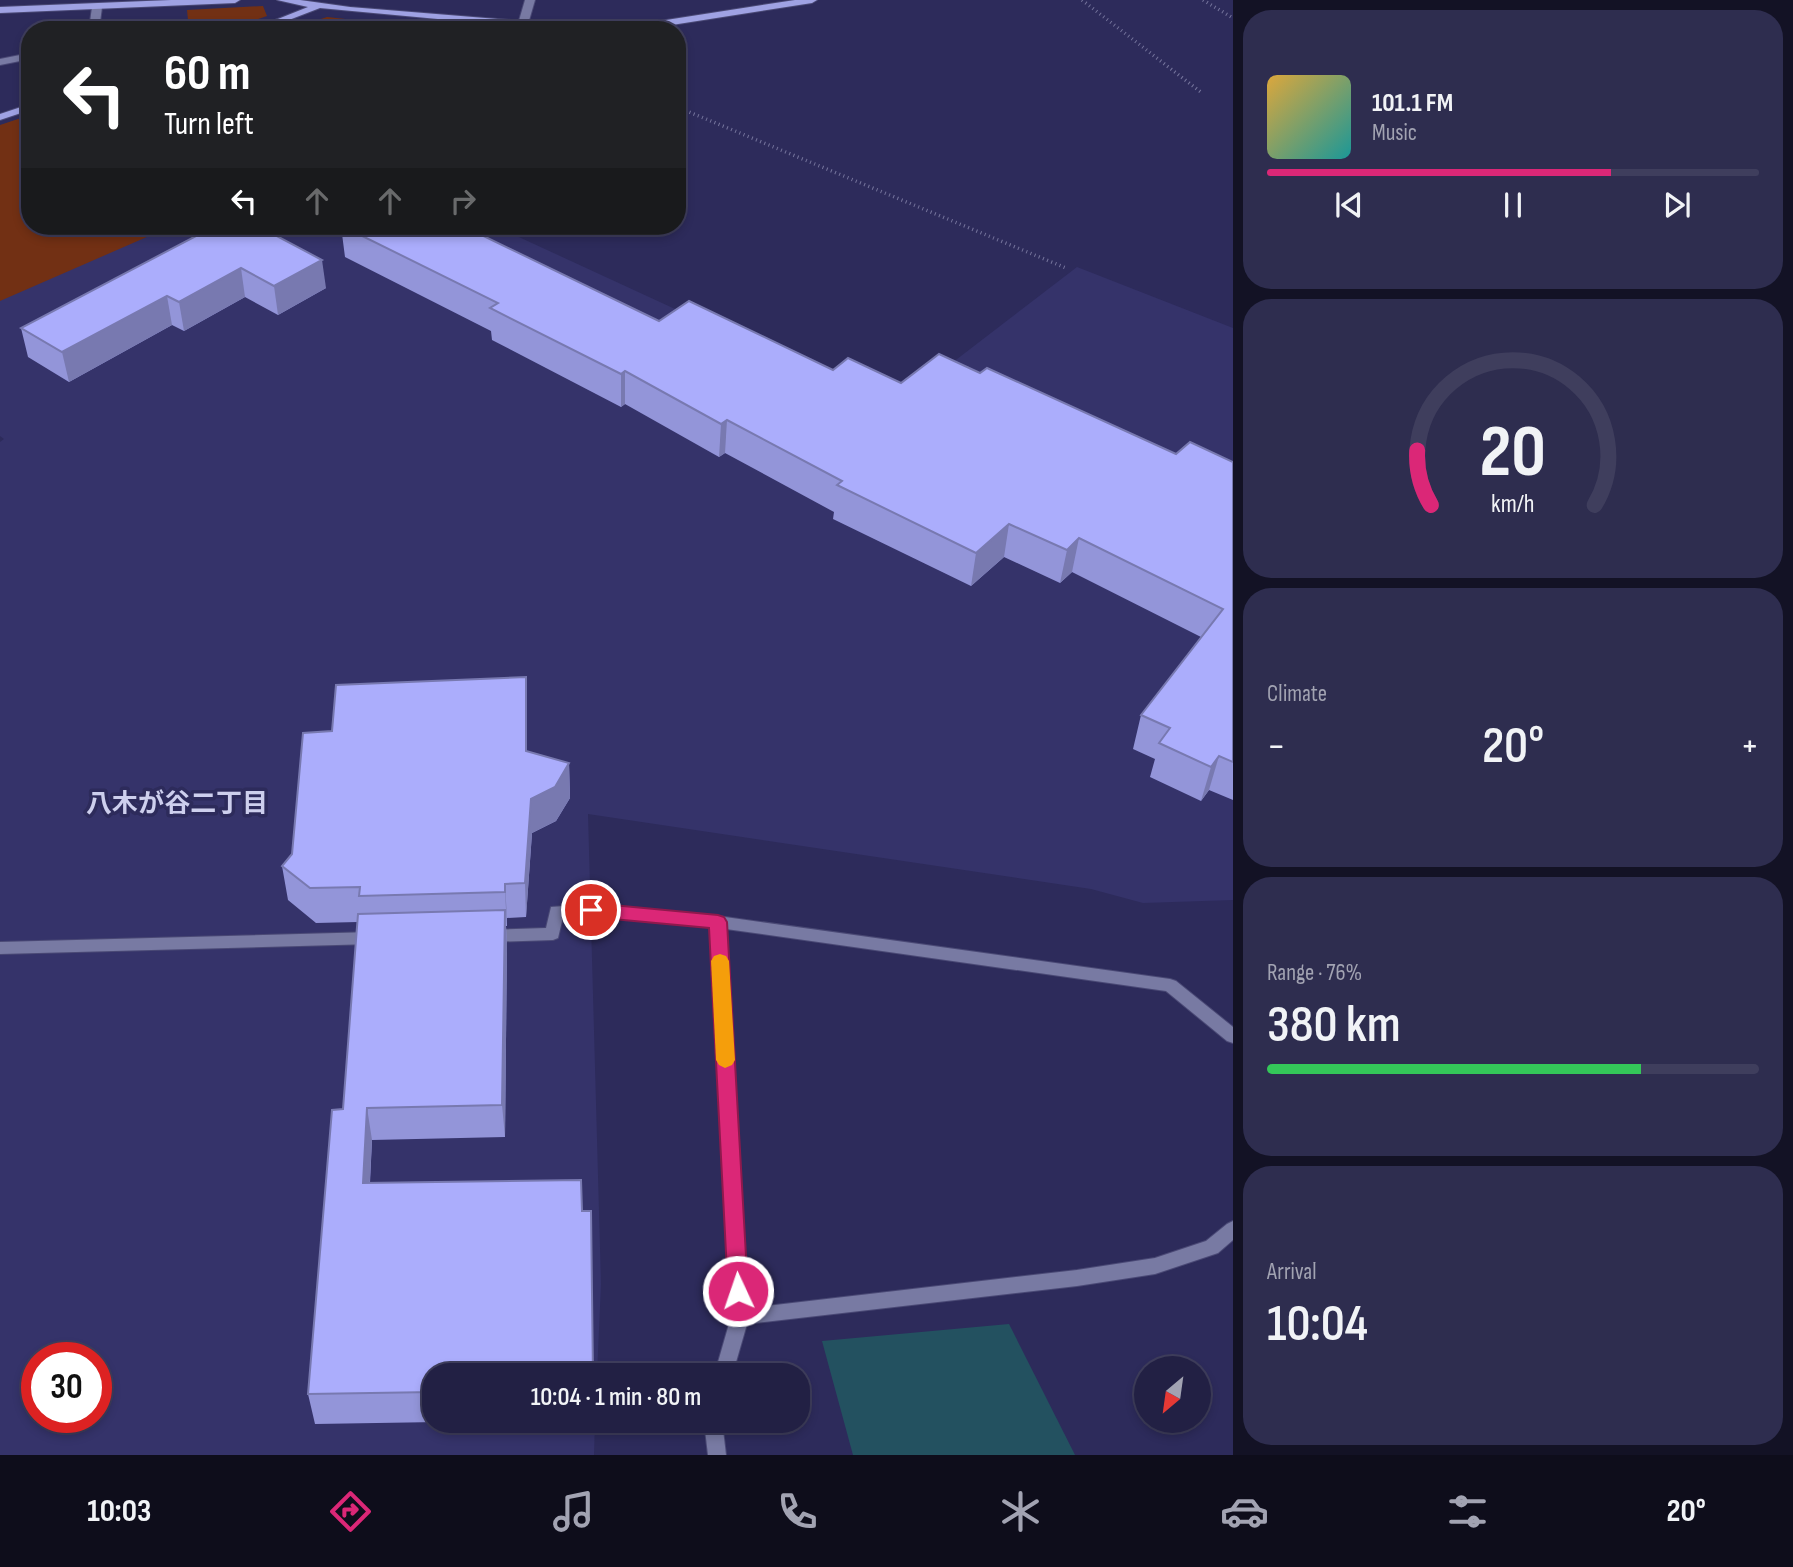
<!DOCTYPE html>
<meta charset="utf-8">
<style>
:root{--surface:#222044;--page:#2e2d4f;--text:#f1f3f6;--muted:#a2a3b2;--line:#3f3e5d;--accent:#db2777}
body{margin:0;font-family:"Sofia Sans Condensed","Noto Sans JP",sans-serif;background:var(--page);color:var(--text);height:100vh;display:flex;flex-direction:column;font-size:26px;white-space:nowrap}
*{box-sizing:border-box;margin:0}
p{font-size:23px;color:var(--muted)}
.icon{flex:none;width:38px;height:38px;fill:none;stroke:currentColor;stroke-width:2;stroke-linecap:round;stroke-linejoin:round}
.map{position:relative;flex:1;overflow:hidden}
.panel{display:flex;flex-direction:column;gap:10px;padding:10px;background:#131225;width:560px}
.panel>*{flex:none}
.guide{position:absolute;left:21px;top:21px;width:665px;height:214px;border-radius:28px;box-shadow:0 4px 10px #0003,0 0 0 2px var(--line);background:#202124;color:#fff;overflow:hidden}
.needle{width:46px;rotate:209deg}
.controls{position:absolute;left:1134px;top:1356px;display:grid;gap:14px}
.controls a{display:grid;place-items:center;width:77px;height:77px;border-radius:50%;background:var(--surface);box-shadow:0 4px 10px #0003,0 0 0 2px var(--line);font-size:35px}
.speed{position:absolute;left:21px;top:1342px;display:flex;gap:14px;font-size:35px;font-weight:700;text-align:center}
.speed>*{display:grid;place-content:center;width:91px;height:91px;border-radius:50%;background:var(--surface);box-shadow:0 4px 10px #0003,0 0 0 2px var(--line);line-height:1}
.speed .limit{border:10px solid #d22;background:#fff;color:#111}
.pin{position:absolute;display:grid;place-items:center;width:60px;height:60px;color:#fff;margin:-30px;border:4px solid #fff;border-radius:50%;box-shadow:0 2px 7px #0007}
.me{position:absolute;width:77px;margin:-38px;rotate:357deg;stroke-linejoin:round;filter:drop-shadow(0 0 5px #0008)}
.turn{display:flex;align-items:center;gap:24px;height:147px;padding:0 28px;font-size:32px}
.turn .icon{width:91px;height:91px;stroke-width:2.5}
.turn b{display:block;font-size:49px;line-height:60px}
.lanes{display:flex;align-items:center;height:66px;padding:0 28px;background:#0003;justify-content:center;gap:35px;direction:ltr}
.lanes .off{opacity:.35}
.big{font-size:52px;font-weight:600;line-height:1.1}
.panel .widget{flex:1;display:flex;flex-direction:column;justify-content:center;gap:10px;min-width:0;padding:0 24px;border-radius:28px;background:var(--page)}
.panel .dial{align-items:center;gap:0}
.dial svg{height:182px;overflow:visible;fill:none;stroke:var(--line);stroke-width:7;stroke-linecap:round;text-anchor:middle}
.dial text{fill:var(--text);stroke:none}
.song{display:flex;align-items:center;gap:21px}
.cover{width:84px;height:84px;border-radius:10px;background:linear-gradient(135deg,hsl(40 70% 55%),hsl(180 70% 35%))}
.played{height:7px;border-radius:4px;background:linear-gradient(90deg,var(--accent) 70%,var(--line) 70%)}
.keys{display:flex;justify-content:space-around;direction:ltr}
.heat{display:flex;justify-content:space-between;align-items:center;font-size:38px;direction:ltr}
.charge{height:10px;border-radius:5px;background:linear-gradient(90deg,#34c759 76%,var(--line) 0)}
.trip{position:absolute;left:422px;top:1363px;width:388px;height:70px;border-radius:28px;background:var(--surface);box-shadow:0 4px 10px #0003,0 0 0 2px var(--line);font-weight:600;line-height:70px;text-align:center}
.dock{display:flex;height:112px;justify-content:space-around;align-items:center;background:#0e0d1b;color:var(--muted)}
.dock .icon{width:49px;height:49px}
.dock .selected{color:var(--accent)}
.dock b{font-size:32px;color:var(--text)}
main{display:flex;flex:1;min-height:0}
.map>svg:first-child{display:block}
.built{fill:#35336a;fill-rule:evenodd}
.green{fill:#723014}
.water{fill:#235160}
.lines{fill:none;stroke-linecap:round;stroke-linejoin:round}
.lane-casing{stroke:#4a4975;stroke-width:2}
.street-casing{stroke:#4a4975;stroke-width:2}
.secondary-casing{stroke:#4a4975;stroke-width:2}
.path{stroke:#75749c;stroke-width:3.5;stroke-dasharray:1 3.5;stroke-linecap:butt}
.lane{fill:#787aa3;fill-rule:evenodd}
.street{fill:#787aa3;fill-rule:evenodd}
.secondary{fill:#9fa2e3;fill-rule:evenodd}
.wall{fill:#9395d9}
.shaded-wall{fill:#7879b0}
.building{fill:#abadfc;stroke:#7879b0;stroke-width:2}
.route{fill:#db2777;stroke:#8e194d;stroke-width:2}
.slow{fill:#f59e0b}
.labels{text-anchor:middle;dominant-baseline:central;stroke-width:7;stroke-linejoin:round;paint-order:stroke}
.neighbourhood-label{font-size:26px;font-weight:bold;fill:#cdcfed;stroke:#2d2b5b}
</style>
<main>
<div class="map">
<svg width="1233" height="1455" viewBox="0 0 1233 1455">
<rect width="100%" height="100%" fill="#2d2b5b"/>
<path class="built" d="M150,226h345l397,183 185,-142 156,61v572l-90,3 -52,-14 -503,-75 13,470 -4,91 -163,1v45h161l-1,34h-594v-1013l4,-3 -4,-3v-142zM37,1358h59v60h-59z"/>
<g class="green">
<path d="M263,6l4,10 -41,14h-37l-2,-20z"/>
<path d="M327,17l110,12 16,1h-166z"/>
<path d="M30,115v111h142l-172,75v-176z"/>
</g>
<path class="water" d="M1009,1324l66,131h-222l-31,-114z"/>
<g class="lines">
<g class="lane-casing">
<g id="lane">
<path d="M591,904l5,2 3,4 -3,4 -33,3 -5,21 -5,2 -65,2 -5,-2 -3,-4 3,-4 5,-2 58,-2 5,-21z"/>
<path d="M373,932l5,2 3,4 -3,4 -5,2 -373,10v-12z"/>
</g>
</g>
<g class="street-casing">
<g id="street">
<path d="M525,0h10l-7,24 -5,3 -5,-3z"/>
<path d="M97,4l5,3 -3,23h-10l3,-23z"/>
<path d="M30,53v6l-30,6v-6z"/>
<path d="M591,904l127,12 452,63 6,2 57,46v16l-6,-2 -61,-50 -440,-62 22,379 329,-38 78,-12 51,-17 21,-17 6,-3v19l-15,13 -63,21 -78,12 -330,38 -15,52h-18l17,-59 -20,-390 -120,-11 -5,-2 -3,-4 3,-4z"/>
<path d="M704,1421h18l4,34h-18z"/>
</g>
</g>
<g class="secondary-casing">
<g id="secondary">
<path d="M171,0h69l-5,3 -235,10v-6z"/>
<path d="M277,0h23l50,7 173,14 111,4 161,-25h22l-5,3 -172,27 -117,-3 -203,-19 -57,22h-13l58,-23z"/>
<path d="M30,104v6l-30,10v-6z"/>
</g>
</g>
<g class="path">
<path d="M1082,0l120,93"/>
<path d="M1203,0l30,18"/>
<path d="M677,107l389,161"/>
</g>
<use href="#lane" class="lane"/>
<use href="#street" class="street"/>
<use href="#secondary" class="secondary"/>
</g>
<g class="wall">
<path d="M215,226l111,62 -48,27 -33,-18 -61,34 -12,-6 -103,57 -41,-25 -7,-29z"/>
<path d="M341,226l318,95 174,49 68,13 79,-10 196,81 57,8v338l-24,-10 -8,11 -51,-24 5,-18 -22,-10 8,-34 60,-78 -129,-65 -12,11 -56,-26 -33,29 -138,-67 1,-7 -109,-59 -6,4 -94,-53 -4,3 -129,-67 -1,-9 -146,-74z"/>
<path d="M527,711v40l42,12 1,35 -14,23 -24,12 -6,84 -19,1v8h-1l1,18 -2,193 -133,3 -2,43 64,193v45h66l-185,3 -7,-30 35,-285 15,-187 -42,1 -28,-23 -6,-34 10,-12 40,-123z"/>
</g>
<g class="shaded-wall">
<path d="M322,260l4,28 -48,27 -4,-29z"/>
<path d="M241,268l4,29 -61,34 -5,-29z"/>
<path d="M167,296l5,29 -103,57 -7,-30z"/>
<path d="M625,371v33l-4,3v-33z"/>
<path d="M727,420l-2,33 -6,4 2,-33z"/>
<path d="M1009,524l-5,33 -33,29 5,-33z"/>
<path d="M1079,538l-7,34 -12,11 7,-33z"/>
<path d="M526,677l1,34v74l-1,-34z"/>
<path d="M1219,756l-10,34 -8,11 10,-34z"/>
<path d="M569,763l1,35 -14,23 -24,12 -6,84 -1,-34 6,-84z"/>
<path d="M505,884l2,34v8l-2,-34z"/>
<path d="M505,910l2,34 -2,193 -3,-32z"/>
<path d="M367,1108l5,32 -4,75 -5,-32z"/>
</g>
<g class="building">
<path d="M215,226h43l64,34 -48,26 -33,-18 -62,34 -12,-6 -105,56 -41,-24z"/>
<path d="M342,226h121l196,95 30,-20 144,69 15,-12 53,25 38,-29 41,19 7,-5 189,86 14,-12 43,20v300l-14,-6 -8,11 -52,-24 11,-15 -29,-13 82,-106 -144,-71 -12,12 -58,-26 -33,29 -139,-68 5,-4 -115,-61 -6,4 -96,-53 -4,3 -131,-66 8,-5z"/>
<path d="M526,677v74l43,12 -14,24 -24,12 -6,84 -20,1v8l-146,4 1,-9 -50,1 -28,-22 10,-12 11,-121 29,-2 4,-46z"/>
<path d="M505,910l-3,195 -135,3 -4,75 218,-3 1,31h9l2,165h-159v16l-126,2 24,-284 11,-1 15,-195z"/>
</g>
<path class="route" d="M591,903l127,12 6,2 3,5 21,369 -3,6 -7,3 -7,-3 -3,-6 -19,-363 -118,-11 -6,-2 -3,-5 3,-5z"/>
<path class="slow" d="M720,954l6,2 3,5 6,99 -3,5 -7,3 -6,-3 -3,-5 -5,-99 3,-5z"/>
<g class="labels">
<g class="neighbourhood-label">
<text x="177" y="804">八木が谷二丁目</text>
</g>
</g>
</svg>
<div class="controls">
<a><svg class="needle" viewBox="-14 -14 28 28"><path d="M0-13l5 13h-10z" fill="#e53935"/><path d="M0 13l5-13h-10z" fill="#a2a3b2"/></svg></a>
</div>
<div class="speed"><div class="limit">30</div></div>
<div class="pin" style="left:591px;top:910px;background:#d93025"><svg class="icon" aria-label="arrive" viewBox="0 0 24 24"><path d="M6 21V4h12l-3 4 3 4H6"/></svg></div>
<svg class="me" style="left:738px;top:1291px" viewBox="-20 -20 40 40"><circle r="17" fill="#db2777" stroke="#fff" stroke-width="3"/><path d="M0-11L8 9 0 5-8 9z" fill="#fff"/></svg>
<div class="trip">10:04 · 1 min · 80 m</div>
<div class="guide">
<div class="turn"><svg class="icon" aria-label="left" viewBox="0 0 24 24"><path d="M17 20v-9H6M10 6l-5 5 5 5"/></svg><div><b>60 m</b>Turn left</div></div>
<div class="lanes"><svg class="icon" aria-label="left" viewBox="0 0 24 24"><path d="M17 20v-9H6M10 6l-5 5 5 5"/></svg><svg class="icon off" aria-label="ahead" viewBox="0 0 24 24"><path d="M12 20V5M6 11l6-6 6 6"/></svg><svg class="icon off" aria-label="ahead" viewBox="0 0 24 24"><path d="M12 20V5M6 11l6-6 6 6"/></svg><svg class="icon off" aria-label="right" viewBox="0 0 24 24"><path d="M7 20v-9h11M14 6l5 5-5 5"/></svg></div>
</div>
</div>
<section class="panel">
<div class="widget">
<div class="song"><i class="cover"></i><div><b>101.1 FM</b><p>Music</p></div></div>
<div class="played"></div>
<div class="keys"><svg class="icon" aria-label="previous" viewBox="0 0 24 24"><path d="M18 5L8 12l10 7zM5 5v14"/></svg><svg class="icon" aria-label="pause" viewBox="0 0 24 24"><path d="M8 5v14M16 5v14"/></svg><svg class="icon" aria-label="next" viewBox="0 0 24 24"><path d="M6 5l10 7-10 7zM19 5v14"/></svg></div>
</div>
<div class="widget dial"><svg viewBox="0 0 100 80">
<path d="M14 69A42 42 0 1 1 86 69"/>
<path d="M14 69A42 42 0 0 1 8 45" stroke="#db2777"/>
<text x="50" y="56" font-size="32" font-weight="700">20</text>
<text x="50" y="72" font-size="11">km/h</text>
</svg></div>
<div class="widget"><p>Climate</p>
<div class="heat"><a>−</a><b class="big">20°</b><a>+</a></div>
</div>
<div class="widget"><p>Range · 76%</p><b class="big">380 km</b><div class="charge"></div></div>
<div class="widget"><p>Arrival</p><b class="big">10:04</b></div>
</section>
</main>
<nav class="dock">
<b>10:03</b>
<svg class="icon selected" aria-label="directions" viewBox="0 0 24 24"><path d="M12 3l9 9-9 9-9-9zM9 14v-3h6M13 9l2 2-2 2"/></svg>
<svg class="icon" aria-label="music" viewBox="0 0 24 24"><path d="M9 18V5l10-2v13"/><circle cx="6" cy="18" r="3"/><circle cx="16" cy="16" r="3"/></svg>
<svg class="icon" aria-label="phone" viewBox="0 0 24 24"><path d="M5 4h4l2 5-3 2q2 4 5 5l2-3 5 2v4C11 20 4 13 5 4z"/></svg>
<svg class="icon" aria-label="climate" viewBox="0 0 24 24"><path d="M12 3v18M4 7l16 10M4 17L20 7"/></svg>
<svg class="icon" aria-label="car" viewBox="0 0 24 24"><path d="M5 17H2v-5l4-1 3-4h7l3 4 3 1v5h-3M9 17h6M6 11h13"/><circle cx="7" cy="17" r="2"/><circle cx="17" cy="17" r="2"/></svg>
<svg class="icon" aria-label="filters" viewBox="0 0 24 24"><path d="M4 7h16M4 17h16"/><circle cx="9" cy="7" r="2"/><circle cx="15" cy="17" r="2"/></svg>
<b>20°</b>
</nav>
